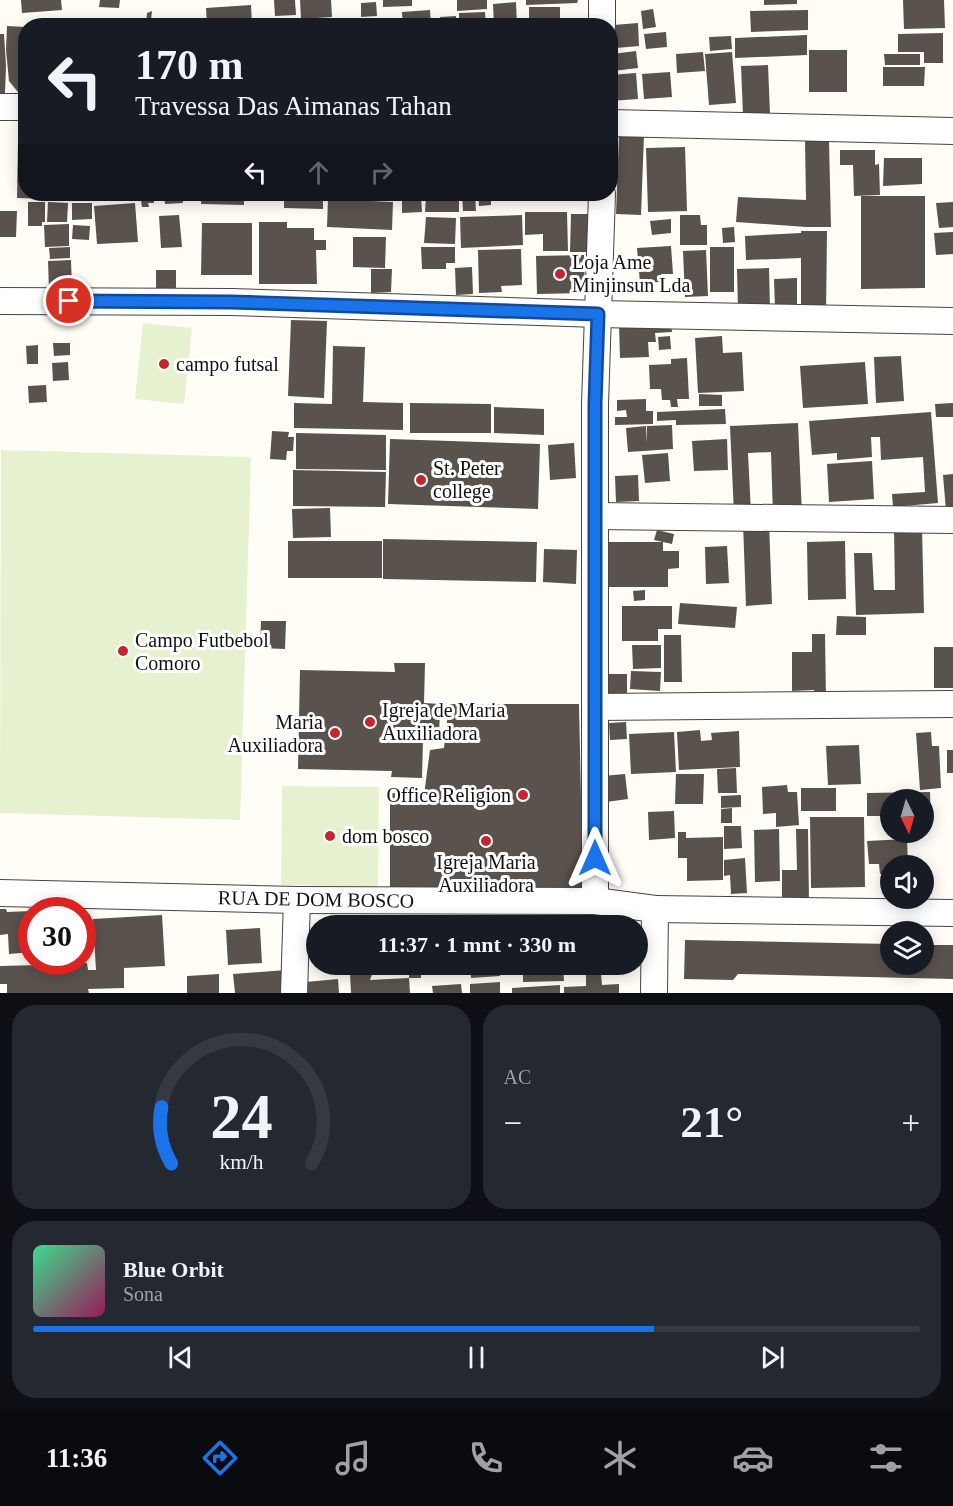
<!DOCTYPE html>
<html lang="id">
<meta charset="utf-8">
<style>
:root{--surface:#171b24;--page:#242831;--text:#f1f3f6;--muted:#9ea1a6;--line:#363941;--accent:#1a73e8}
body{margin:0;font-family:"Times New Roman",serif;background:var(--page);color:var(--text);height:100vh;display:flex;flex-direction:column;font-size:22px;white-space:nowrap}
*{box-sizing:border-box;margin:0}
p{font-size:20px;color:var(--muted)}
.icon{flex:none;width:33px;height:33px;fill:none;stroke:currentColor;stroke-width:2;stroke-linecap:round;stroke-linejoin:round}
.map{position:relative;height:993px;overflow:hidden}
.drawer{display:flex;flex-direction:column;gap:12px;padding:12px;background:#0d0f14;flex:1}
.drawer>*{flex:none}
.top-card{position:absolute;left:18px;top:18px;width:600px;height:183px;border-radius:24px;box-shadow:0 3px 15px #0003;background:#171b24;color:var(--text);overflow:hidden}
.needle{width:39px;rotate:175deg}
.fabs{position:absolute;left:880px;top:789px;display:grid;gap:12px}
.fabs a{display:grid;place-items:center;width:54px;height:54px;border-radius:50%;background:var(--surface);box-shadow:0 3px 15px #0003;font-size:30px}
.speed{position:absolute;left:18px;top:897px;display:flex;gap:12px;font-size:30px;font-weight:700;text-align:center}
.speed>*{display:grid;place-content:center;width:78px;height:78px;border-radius:50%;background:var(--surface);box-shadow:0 3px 15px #0003;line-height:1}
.speed .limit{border:9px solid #d22;background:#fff;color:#111}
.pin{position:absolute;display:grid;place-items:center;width:51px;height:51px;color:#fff;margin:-26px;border:3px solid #fff;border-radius:50%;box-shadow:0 2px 6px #0007}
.me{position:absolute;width:66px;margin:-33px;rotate:0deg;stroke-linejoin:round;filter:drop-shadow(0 0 4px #0008)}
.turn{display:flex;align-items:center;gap:21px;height:126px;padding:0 18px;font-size:27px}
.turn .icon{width:78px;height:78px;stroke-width:2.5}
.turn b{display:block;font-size:42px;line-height:51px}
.lanes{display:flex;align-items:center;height:57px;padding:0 18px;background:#0003;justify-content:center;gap:30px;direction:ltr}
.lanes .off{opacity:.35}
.big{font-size:45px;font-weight:700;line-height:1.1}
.drawer .widget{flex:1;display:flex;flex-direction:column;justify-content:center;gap:9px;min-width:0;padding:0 21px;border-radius:24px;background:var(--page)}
.drawer .dial{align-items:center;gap:0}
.dial svg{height:156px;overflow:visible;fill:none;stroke:var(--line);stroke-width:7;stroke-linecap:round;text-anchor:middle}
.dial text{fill:var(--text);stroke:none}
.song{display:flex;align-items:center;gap:18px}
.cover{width:72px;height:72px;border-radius:9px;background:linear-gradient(135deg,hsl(150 70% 55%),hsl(330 70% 35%))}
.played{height:6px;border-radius:3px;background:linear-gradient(90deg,var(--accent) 70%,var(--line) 70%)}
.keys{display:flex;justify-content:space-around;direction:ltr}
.heat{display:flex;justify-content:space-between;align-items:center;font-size:33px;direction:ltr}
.drawer .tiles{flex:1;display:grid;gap:12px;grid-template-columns:1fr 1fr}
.widget:last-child{grid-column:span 2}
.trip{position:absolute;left:306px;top:915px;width:342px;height:60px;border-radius:30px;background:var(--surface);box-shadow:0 3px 15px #0003;font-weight:700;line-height:60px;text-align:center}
.tabs{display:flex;height:96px;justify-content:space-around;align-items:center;background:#090b0e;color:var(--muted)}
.tabs .icon{width:42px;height:42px}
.tabs .active{color:var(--accent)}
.tabs b{font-size:27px;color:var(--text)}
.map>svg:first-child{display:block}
.pitch{fill:#e6f2cf}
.building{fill:#5a524d}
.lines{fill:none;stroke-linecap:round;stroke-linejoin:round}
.minor-casing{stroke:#444;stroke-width:28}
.minor{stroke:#fff;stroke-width:26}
.route-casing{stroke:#114b97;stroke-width:15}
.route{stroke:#1a73e8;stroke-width:10}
.poi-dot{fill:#c4262e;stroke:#fff;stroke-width:2}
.labels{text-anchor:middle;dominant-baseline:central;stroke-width:6;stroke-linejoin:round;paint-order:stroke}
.poi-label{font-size:20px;fill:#111;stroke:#fff;text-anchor:start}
.street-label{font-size:20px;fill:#111;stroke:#fff}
</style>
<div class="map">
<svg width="953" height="993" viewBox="0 0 953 993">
<rect width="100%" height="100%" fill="#fffdf5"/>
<g class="pitch">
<path d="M143,323l49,5 -8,76 -49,-5z"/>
<path d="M1,450l250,7 -11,363 -240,-7z"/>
<path d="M282,786l97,1 -1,100 -97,-2z"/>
</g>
<g class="building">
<path d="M21,0h40l1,10 -40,3z"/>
<path d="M100,0h20l-1,8 -20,-1z"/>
<path d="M274,0h21l1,15 -21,1z"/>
<path d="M300,0h31l1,17 -31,2z"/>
<path d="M383,0h29v6l-29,1z"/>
<path d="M457,0h30v9l-30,2z"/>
<path d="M526,0h52l-1,3 -51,2z"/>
<path d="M764,0h33v4l-33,1z"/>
<path d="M903,0h41l1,28 -41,1z"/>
<path d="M376,2l1,14 -16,1v-14z"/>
<path d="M516,2l1,24h-23l-1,-22z"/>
<path d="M251,5l1,21h-45l-1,-18z"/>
<rect x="529" y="7" width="31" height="14"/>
<path d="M653,9l3,18 -13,2 -2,-18z"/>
<path d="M430,10l1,16h-28l-1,-14z"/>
<path d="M808,10v20l-57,2 -1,-21z"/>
<path d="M152,11l-1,9 48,2v4h-53l1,-13z"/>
<path d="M485,12l1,14h-27v-13z"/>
<path d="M456,16v10h-16v-9z"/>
<path d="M357,18v8h-18v-7z"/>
<path d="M108,19v7h-20l-1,-6z"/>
<path d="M399,19l1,7h-21l-1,-6z"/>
<path d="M638,23l1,23 -23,2 -2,-23z"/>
<path d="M7,26l19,1v75l-17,-21 -3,-31z"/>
<path d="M666,32l1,15 -21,2 -2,-15z"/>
<path d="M943,33v30h-19v-11h-26v-18z"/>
<path d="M0,34h4l2,32 -2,52h-4z"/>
<path d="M807,35v20l-72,3v-20z"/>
<path d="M731,36l1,13 -22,2 -1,-14z"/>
<rect x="809" y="50" width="38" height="42"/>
<path d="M636,51l2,17 -25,3 -1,-17z"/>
<path d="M703,52l2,19 -28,2 -1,-19z"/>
<path d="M732,52l4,51 -27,2 -4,-51z"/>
<path d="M884,54h36v11h-35z"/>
<path d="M768,65l2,49 -27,1 -2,-49z"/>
<path d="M883,67h42l-1,19h-41z"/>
<path d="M670,72l2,25 -28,2 -2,-25z"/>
<path d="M636,73l2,26 -28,2v-26z"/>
<path d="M619,134l25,1 -3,80 -25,-1z"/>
<path d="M805,141h24l2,86h-25l-70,-5 2,-25 68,3z"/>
<path d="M18,142h8v52h24v5l-33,-1z"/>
<path d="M685,147l2,64 -39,1 -2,-64z"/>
<path d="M840,150h35v15l4,-1 1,31 -26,1 -1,-31h-13z"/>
<path d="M884,158h38v26l-39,2z"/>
<path d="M54,194h12v2h5v4h-17z"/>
<path d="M140,194h42l1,9 -18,1 -1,-7 -10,1v5h-6l1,4h-7z"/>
<path d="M201,194h43v11l-43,-1z"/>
<path d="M284,194h39v15l-39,-1z"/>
<path d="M462,194h13l1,17h-13z"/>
<path d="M478,194h13v11l-12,1z"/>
<path d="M861,196h64v92l-64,1z"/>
<path d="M421,197l1,15 -20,1v-15z"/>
<path d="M426,197h33v15h-34z"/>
<path d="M328,199l65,3 -1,28 -65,-3z"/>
<path d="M28,202h17v20h-3v4h-14z"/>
<path d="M48,202l20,1 -1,19h-20z"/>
<path d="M953,202v25l-14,1 -3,-25z"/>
<path d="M72,203h20v16l-20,1z"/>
<path d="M135,203l3,39 -41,2 -3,-38z"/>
<path d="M0,211h17l-1,26h-16z"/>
<path d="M525,212h42l1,39h-25v-17l-18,1z"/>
<path d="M571,214h20l-1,38h-20z"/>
<path d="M179,215l3,32 -21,1 -2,-32z"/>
<path d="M522,215l1,30 -62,3 -1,-31z"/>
<path d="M680,215h20l1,10h6v20h-27z"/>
<path d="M426,217l30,1 -1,26 -31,-1z"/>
<path d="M671,219v14l-19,2 -2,-14z"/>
<path d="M259,222h28v6h27v12h12v10h-10l1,34h-58z"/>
<path d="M202,223h50v52h-51z"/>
<path d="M69,224v22l-24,1 -1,-22z"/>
<path d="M73,225l17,1 -1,14 -17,-1z"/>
<path d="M734,227l1,15 -12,1 -1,-15z"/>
<path d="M801,231h26l-1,84 -25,-1v-56l-55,2 -1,-24 56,-3z"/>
<path d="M953,232v22l-17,1 -2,-22z"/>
<path d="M353,237h33l-1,31 -32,-1z"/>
<path d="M671,246l2,28h-12l1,8 -22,1 -3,-35z"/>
<path d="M70,247v11l-20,1 -1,-11z"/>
<path d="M421,247h34v16h-9v6h-24z"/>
<rect x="710" y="247" width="24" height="45"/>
<path d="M521,249l1,36 -21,1 1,6 -23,1 -1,-43z"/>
<path d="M706,250l2,46 -23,1 -2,-46z"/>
<path d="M584,255l1,38 -48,1 -1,-38z"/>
<path d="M71,260l1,29 -23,1 -1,-29z"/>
<path d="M472,267l1,27 -17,1 -1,-27z"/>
<path d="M769,268l1,41 -32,1 -1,-41z"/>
<path d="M371,269h21l-1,23 -20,1z"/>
<rect x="156" y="270" width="20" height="19"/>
<path d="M797,278v30h-22l-1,-29z"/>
<path d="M291,320l36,1 -3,77 -36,-2z"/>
<path d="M671,322l1,10 -17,1 1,9h-8l1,15 -29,1 -1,-34z"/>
<path d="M670,336l1,13 -12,1 -1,-13z"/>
<path d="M722,336l1,17 19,-1 2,39 -46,2 -3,-55z"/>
<path d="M53,343h17v12l-16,1z"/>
<path d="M38,345v19h-11l-1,-18z"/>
<path d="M333,346l32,1 -2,55 40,1v27l-109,-2v-25l38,1z"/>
<path d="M901,356l3,45 -28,2 -2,-46z"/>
<path d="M687,358l2,41h-12l1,8h-7l-1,-7h-8l-1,-11h-11l-1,-24 22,-1v-5z"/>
<path d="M68,362l1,18 -16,1 -1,-18z"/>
<path d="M865,362l3,42 -65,4 -3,-42z"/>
<path d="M46,385l1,17 -18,1 -1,-17z"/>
<path d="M699,394l23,1v11h-23z"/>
<path d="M646,399v12h7v13l-38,1v-8h12l-1,-7 -9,1v-11z"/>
<path d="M410,403l81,1v29h-81z"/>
<path d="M953,403v14h-17l-1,-13z"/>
<path d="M494,407l50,2v26l-50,-2z"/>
<path d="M725,409l1,15 -50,1v-5l-19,1v-9z"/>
<path d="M931,412l7,91 -45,4 -1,-13 33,-2 -2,-35 -42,3 -1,-23h-9l1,20 -35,3v-7l-25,2 -3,-34z"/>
<path d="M798,423l4,92 -29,1 -2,-64 -23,1 3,60 -17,1 -4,-88z"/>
<path d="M672,425l1,24 -45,3 -2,-24 20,-2 1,17v-17z"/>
<path d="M272,431l17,1 -1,5h6l-1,14h-6l-1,9 -16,-1z"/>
<path d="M296,433l90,2v35l-90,-1z"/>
<path d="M390,439l150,5 -2,65 -150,-5z"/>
<path d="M727,439l1,31 -34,1 -2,-30z"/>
<path d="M574,443l2,35 -26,2 -2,-35z"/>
<path d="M668,453l2,28 -25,2 -3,-28z"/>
<path d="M872,461l2,38 -45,3 -2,-38z"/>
<path d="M293,470l93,2 -1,35 -92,-1z"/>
<path d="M953,474v37h-7l-3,-36z"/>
<path d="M638,475l1,26 -23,1 -1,-26z"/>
<path d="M330,508l1,29 -38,1 -1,-29z"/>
<path d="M769,522l3,82 -26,2 -3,-83z"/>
<path d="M922,528l2,85 -68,2 -2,-62h18l2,37h21l-1,-61z"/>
<path d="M657,530l17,4 -2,10 -18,-4z"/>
<path d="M383,539l154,3 -1,40 -153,-3z"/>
<rect x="288" y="541" width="94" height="37"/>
<path d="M845,541l1,58 -38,1 -1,-58z"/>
<path d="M607,542h56v9h16v17l-11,1v18h-61z"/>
<path d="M727,546l2,37 -23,1 -1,-37z"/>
<path d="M544,549l33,1 -1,34 -33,-2z"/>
<path d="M645,590v10l-11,1 -1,-10z"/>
<path d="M680,603l57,4 -2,21 -57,-4z"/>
<path d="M622,606h50v23h-14v12h-36z"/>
<path d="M837,616l29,1v18h-30z"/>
<path d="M261,621h25l-1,28 -25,-1z"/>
<path d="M812,634h13l1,65h-12v-9l-22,1v-39h20z"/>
<path d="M664,635h17l1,47h-18z"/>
<path d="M632,645h29v23l-28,1z"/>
<rect x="934" y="647" width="19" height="41"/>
<path d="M394,663h31l-1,40 16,1 -1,36h-16l-1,38 -31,-1 1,-6 -94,-2 2,-99 95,2z"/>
<path d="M631,671l30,1 -1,19 -30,-2z"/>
<rect x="608" y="674" width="19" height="23"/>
<path d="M449,704h130l4,187 -193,-3v-95l34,2 6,-45 14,-2z"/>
<path d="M626,722l1,17 -17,1 -1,-17z"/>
<path d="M700,730l1,11 11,-1 -1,-7 28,-2 1,36 -61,3 -2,-38z"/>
<path d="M674,732l2,40 -45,2 -2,-40z"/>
<path d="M931,732l1,14h7l2,42 -21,2 -4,-57z"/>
<path d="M859,745l2,39 -33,1 -2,-39z"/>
<rect x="947" y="750" width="6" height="23"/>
<path d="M736,768l1,25h-19l-1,-24z"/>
<path d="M625,774l3,25 -22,3 -3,-26z"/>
<path d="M676,774h28l-1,30h-28z"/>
<path d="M787,785l1,7h9l2,33 -23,2v-14l-13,1 -1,-27z"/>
<rect x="801" y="788" width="35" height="23"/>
<path d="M930,792l1,37h-7v-29h-33v16h-24v-23z"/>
<path d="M741,795v12l-20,1v-12z"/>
<path d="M732,808v15h-11v-14z"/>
<path d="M674,811l1,27 -26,2 -1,-28z"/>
<path d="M810,817h54l1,70 -54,1z"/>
<path d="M724,826h17l1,22 -18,1z"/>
<path d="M779,829l1,52 -25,1 -1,-52z"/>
<path d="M796,829h12l1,74h-27v-33h15z"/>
<path d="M678,832h8v6l37,-1v43l-36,1v-23h-9z"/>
<path d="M907,839l1,27h-17v7l-11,1 -1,-10h-10l-2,-23z"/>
<path d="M745,858l2,35 -16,1 -1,-19 -6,1v-16z"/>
<path d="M0,909h6l1,3 25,-1v41l-23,2 -1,-20 -8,1z"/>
<path d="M162,915l3,51 -41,2v20l-36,1 1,4h-82v-9h-7v-18l40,-1v-3h27v1h20l1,7h8l-3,-51z"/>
<path d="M260,928l2,35 -34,2 -2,-35z"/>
<path d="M685,940l206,4v20h33v-19h29v34l-215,-5 -5,6 -49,-1z"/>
<path d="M330,964h40l1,7 -9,1h11l-3,8 39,-2 1,15h-59l-1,-20 -20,-1z"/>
<path d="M373,964h30l1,5 -31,3z"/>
<path d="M409,964h45l1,8 -34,1v5h-12z"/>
<path d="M470,964h29l1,12 -29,2z"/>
<path d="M523,964h40l1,17 -41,1z"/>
<path d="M571,964h46l1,4 -46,5z"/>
<path d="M286,970l1,23h-52l-2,-19z"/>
<path d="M219,974v19h-32v-17z"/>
<path d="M601,974l1,11 17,-1v9h-55v-6l22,-1v-11z"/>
<path d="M338,979l1,14h-33v-11z"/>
<path d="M500,982v11h-30v-9z"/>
<path d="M461,984l1,9h-29l-1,-7z"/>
<path d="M560,985v8h-48v-5z"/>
</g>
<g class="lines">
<g class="minor-casing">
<g id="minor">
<path d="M602,26v-26"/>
<path d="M0,107h26"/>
<path d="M610,123l343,8"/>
<path d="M0,301l231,1 367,12 355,7"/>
<path d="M595,516l358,4"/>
<path d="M595,707l358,-3"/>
<path d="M0,893l297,7 298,1 60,8 -1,84"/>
<path d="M595,901v-497l7,-210"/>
<path d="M655,909l298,4"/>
<path d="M294,993l3,-93"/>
</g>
</g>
<use href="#minor" class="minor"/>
</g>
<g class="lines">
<g class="route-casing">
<path id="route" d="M69,301l162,1 367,12 -3,90v454"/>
</g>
<use href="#route" class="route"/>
</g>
<g class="poi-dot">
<circle cx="560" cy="274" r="6"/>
<circle cx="164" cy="364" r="6"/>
<circle cx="421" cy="480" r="6"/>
<circle cx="123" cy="651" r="6"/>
<circle cx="370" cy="722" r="6"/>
<circle cx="335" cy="733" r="6"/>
<circle cx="523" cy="795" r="6"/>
<circle cx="330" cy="836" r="6"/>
<circle cx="486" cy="841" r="6"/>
</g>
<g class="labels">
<g class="poi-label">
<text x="572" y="262">Loja Ame<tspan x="572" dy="23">Minjinsun Lda</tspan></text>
<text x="176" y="364">campo futsal</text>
<text x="433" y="468">St. Peter<tspan x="433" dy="23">college</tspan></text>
<text x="135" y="640">Campo Futbebol<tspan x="135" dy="23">Comoro</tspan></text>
<text x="382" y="710">Igreja de Maria<tspan x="382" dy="23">Auxiliadora</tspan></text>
<text x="323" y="722" text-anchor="end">Maria<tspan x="323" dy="23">Auxiliadora</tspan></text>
<text x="511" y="795" text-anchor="end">Office Religion</text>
<text x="342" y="836">dom bosco</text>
<text x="486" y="862" text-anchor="middle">Igreja Maria<tspan x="486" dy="23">Auxiliadora</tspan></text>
</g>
<g class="street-label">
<text transform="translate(316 899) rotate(1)">RUA DE DOM BOSCO</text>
</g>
</g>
</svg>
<div class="fabs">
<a><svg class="needle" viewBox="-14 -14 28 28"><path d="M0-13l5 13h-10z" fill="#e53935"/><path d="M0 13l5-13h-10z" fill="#9ea1a6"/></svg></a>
<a><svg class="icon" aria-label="sound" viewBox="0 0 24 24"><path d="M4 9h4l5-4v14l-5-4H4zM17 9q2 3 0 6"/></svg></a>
<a><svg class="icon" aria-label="layers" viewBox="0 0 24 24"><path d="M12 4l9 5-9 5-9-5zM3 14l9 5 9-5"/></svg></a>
</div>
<div class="speed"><div class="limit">30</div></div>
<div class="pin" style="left:69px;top:301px;background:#d93025"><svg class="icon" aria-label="arrive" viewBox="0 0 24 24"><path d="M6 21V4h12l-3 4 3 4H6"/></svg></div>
<svg class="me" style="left:595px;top:858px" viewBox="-20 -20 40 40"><path d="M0-17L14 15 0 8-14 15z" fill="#1a73e8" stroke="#fff" stroke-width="4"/></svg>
<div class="trip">11:37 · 1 mnt · 330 m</div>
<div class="top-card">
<div class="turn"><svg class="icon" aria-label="left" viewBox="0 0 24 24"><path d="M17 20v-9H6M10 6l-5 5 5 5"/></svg><div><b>170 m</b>Travessa Das Aimanas Tahan</div></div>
<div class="lanes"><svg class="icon" aria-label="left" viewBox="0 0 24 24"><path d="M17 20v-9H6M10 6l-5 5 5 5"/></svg><svg class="icon off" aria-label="ahead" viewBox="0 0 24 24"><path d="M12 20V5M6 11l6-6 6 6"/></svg><svg class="icon off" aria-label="right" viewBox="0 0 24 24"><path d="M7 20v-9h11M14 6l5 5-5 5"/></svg></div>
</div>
</div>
<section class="drawer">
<div class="tiles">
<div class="widget dial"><svg viewBox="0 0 100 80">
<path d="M14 69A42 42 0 1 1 86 69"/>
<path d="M14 69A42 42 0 0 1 9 40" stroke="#1a73e8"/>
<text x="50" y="56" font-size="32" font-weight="700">24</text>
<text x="50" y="72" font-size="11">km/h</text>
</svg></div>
<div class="widget"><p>AC</p>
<div class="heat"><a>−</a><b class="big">21°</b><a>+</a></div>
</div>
<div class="widget">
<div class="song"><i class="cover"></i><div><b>Blue Orbit</b><p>Sona</p></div></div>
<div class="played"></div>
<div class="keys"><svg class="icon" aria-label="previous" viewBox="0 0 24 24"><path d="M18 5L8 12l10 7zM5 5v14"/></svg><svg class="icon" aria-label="pause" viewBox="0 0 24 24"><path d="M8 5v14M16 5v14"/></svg><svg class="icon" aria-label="next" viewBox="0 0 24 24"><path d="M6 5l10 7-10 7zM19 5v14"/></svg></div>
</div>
</div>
</section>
<nav class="tabs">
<b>11:36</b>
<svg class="icon active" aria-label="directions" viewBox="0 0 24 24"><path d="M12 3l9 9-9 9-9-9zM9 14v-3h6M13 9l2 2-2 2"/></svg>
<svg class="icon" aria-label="music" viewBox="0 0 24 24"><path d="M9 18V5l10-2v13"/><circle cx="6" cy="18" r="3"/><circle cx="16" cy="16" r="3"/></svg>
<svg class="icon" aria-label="phone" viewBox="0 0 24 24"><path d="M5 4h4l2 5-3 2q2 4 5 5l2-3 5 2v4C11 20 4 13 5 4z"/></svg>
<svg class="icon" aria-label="climate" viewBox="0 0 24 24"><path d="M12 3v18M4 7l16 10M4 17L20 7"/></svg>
<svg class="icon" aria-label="car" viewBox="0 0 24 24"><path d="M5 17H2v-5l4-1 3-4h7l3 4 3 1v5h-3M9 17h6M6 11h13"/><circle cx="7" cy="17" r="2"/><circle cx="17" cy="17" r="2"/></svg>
<svg class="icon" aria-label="filters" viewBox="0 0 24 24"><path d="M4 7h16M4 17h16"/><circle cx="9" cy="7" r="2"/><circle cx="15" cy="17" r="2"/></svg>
</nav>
